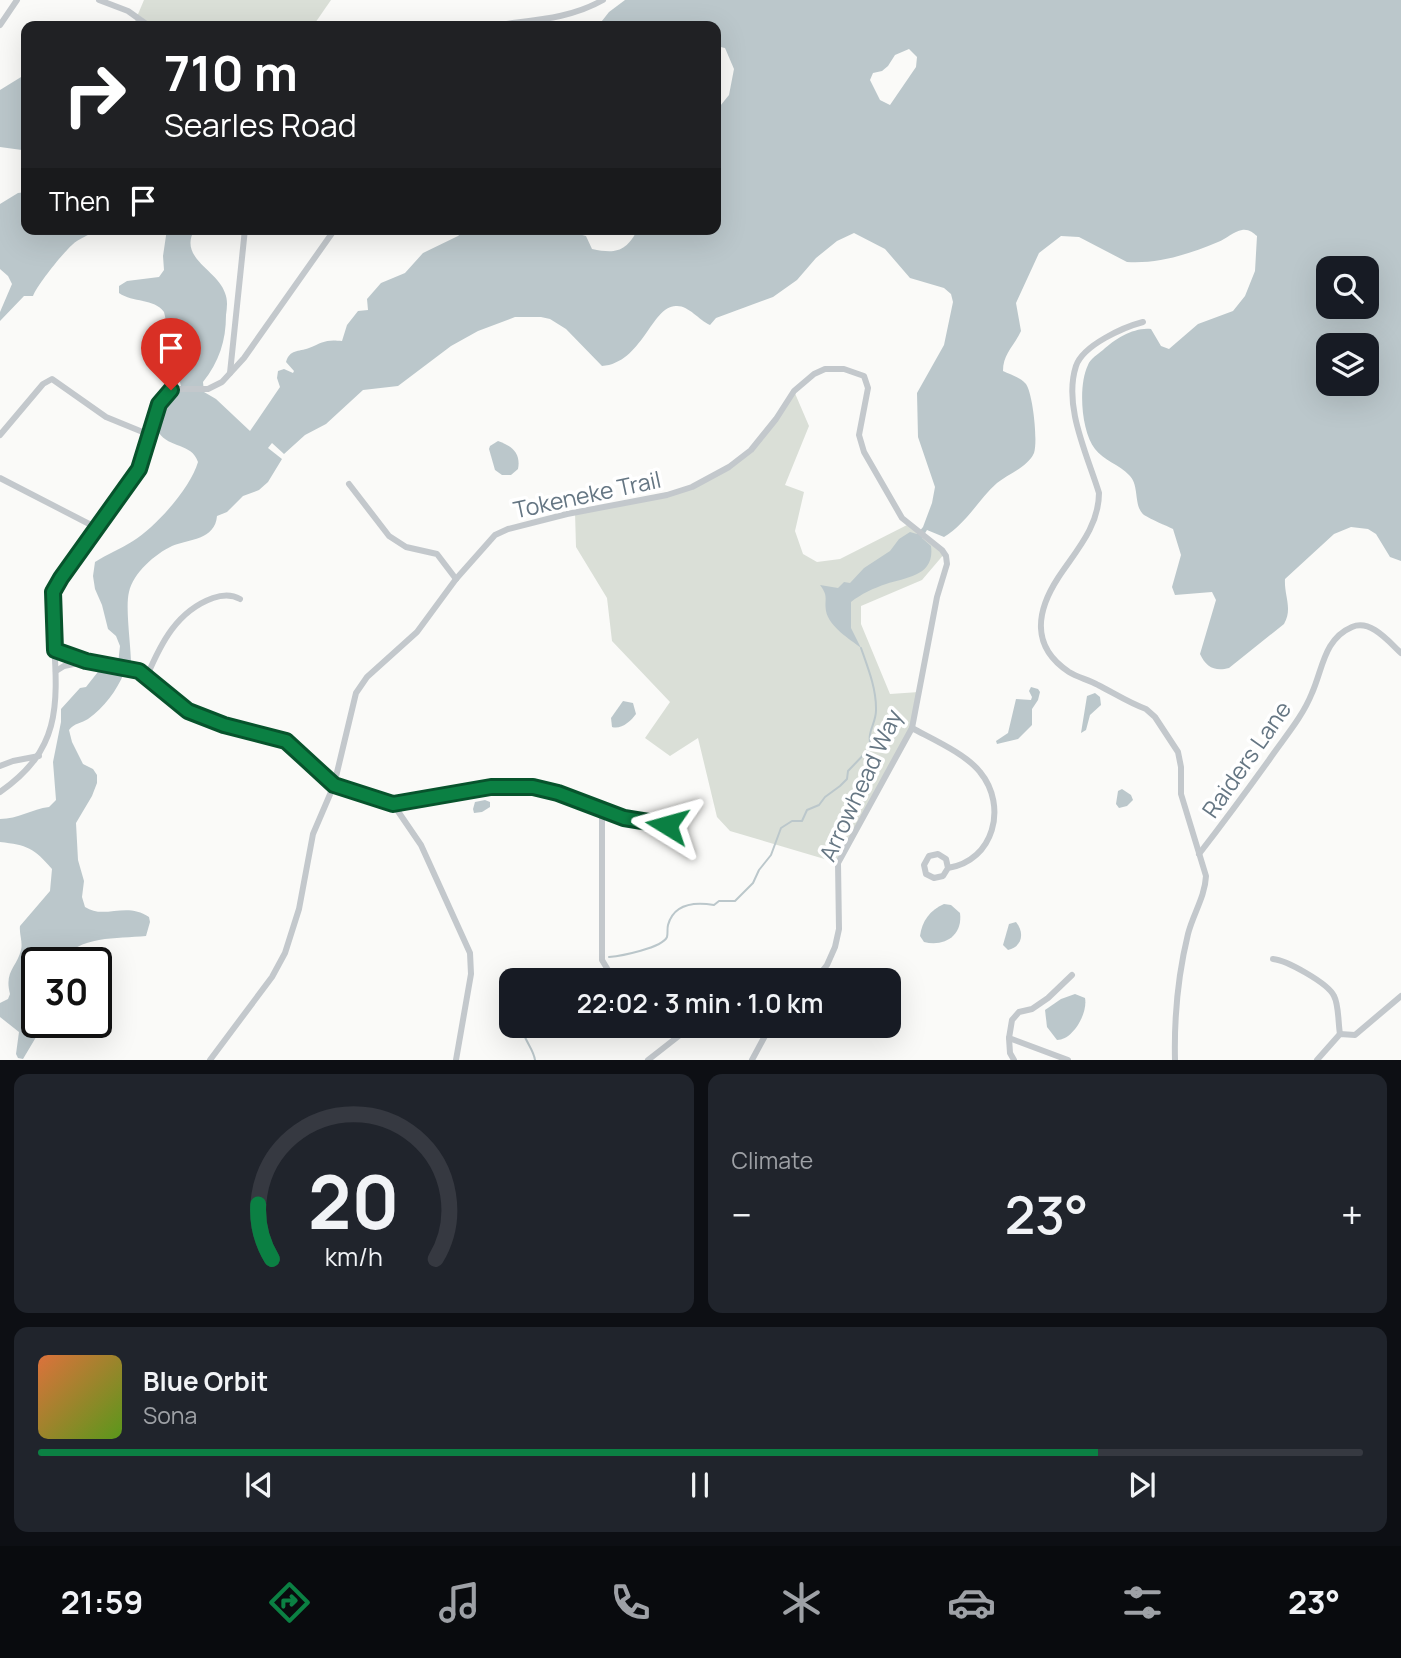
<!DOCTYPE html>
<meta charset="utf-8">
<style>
:root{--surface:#171b24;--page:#20242c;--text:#f1f3f6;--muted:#9ea1a6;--line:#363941;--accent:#0b8043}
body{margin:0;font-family:Manrope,sans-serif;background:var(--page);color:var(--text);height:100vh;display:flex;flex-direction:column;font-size:26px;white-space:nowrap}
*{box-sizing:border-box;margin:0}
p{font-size:23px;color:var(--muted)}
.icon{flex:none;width:38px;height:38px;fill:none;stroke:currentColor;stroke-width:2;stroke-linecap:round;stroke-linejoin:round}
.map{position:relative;height:1060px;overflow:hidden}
.sheet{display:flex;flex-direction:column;gap:14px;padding:14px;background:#0d0f14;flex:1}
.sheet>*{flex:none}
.guide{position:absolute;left:21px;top:21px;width:700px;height:214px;border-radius:14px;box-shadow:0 7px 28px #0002;background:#202124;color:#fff;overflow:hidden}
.controls{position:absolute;left:1316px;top:256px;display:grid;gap:14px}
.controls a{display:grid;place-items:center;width:63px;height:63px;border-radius:14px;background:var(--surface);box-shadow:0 7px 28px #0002;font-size:35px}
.speed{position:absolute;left:21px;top:947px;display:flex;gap:14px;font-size:35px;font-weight:700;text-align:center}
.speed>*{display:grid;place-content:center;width:91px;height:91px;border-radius:50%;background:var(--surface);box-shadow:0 7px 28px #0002;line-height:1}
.speed .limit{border:4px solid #111;border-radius:10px;background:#fff;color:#111}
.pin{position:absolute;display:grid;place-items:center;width:60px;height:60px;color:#fff;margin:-72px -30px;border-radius:50% 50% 50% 0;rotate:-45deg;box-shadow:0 0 7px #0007}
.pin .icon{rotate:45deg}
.me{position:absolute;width:77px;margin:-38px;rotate:278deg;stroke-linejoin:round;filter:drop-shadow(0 0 5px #0008)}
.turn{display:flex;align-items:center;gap:24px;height:147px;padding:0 28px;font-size:32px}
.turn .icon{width:91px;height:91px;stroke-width:2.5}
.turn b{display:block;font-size:49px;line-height:60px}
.then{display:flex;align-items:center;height:66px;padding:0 28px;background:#0003;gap:14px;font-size:26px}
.big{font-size:52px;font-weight:600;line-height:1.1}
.sheet .widget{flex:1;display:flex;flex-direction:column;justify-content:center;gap:10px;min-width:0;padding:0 24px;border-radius:14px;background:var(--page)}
.sheet .dial{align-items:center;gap:0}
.dial svg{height:182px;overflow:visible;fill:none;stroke:var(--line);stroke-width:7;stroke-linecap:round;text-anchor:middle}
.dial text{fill:var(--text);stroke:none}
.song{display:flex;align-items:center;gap:21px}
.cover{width:84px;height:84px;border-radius:10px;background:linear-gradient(135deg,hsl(20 70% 55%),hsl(90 70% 35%))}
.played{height:7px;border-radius:4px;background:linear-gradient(90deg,var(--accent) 80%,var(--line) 80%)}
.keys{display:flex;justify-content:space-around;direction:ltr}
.heat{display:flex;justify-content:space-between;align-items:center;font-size:38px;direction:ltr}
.sheet .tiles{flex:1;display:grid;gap:14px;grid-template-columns:1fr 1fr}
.widget:last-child{grid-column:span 2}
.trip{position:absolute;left:499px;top:968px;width:402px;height:70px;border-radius:14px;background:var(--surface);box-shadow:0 7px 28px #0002;font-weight:600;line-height:70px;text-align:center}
.tabs{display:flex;height:112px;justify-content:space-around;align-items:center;background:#090b0e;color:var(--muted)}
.tabs .icon{width:49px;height:49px}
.tabs .on{color:var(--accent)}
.tabs b{font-size:32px;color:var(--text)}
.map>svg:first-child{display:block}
.green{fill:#dadfd7}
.water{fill:#bbc7cb;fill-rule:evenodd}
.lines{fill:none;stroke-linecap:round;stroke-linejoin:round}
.stream{stroke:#bbc7cb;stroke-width:2}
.minor{stroke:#c3c8cc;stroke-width:6}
.route-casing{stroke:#07532c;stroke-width:18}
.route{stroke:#0b8043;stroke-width:12}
.labels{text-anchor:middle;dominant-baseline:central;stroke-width:7;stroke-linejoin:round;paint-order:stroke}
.street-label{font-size:23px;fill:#657683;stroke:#fff}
</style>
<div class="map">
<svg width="1401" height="1060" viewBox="0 0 1401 1060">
<rect width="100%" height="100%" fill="#fafaf8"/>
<g class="green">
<path d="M144,0h187l-18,26h-180z"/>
<path d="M794,391l15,35 -24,59 19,7 -9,39 8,23 14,8 23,-3 69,-35 36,29 -23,27 -61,26v18l29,70 29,-2 -7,36 -74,135 -108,-32 -13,-14 -19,-79 -28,18 -25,-18 25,-36 -58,-61 -5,-43 -31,-51 -1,-35 117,-25 59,-37z"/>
</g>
<g class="water">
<path d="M625,0h776v561l-11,-4 -14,-23 -8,-5 -17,-2 -17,7 -49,45c-1,17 8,29 -1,45l-55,44c-14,4 -23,-1 -29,-14l16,-54 -4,-8 -37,3 -3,-8 9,-32 -8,-26c-8,-4 -21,-9 -29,-14 -11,-9 -4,-30 -15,-40 -9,-10 -26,-15 -34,-26 -14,-18 -17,-64 -7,-84 2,-6 10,-11 15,-15 12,-11 31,-23 48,-21l10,17 8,3 29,-25 35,-13 12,-15 10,-25 2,-35c-4,-3 -8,-7 -15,-6 -8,1 -16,9 -24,12 -29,12 -59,22 -91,20l-48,-25 -18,-1 -22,17 -23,50 5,28c-7,15 -18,23 -18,40 8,4 17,6 23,13 7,10 12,58 8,69 -6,14 -26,21 -37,30 -19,17 -30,40 -53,54l-17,-7 -5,8 9,8c4,30 -24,31 -45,38 -12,4 -25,10 -35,18v26l10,20c-11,-9 -32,-21 -35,-37 -2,-13 3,-14 -6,-26l18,3 6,-6 6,1 14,-15 26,-17 9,-12 11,-7 7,2 6,-7 9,-24 3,-16 -17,-50 -1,-44 27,-48 9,-43 -2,-8 -7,-6 -34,-10 -25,-29 -31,-16 -17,8 -21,17 -19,22 -24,17 -57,21 -6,7c-11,-5 -21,-19 -33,-19 -25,-2 -34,57 -75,60l-36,-37 -16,-10 -9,-2h-26l-37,14 -27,15 -53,40 -35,4 -37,34 -21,11 -21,19 -12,-11 -4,5 14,11 -14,23 -9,8 -16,6 -16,16 -10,4c-2,24 -28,23 -45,30 -17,8 -39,27 -43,46 -4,15 2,54 2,71l-1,3 -12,-2 2,-18 -4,-10 -8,-7 -6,-24 -7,-16 -2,-13 2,-14c12,-8 26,-13 38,-21 23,-14 58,-54 65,-79 -6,-19 -29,-14 -39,-29l10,-36 13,-6 -18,-79c-10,-14 -31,-9 -45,-19v-7l8,-5 32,-4 5,-7 -1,-14 4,-27h28c-18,29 23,41 30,64 3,7 2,15 1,22 0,26 -7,47 -23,67l1,10 12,7 34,32 30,-44 -3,-9 1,-7 6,-2 9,4 1,-2 -8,-9c4,-13 12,-10 23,-14 14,-6 17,-9 33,-7l5,-16 11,-14 10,-1 -1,-11 14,-16 24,-10 18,-20 35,-17 8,-7h104l1,3 15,4 6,13c24,5 34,3 46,-20h78v-118l13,-16 5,-26 -9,-21 -9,-2v-20h-118l11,-14zM909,49l8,8 -1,10 -26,38 -10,-5 -10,-20 3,-7 9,-2 6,-5 7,-11zM1328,268h39v38h-39zM1328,345h39v38h-39z"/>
<path d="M26,74v82l-4,-6 -22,-3v-57z"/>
<path d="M26,192v37h71c-8,7 -18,9 -25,16 -10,9 -34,39 -39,51h-9l-24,25v-9l12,-28 -4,-8 -8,-7v-65l18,-11z"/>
<path d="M498,441c14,5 23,12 20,28l-7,6h-9l-7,-5 -6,-21 1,-3z"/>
<path d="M101,668l23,5c-7,17 -20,35 -36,46 -6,4 -14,4 -19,11l3,12 11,22 10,5 4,6v8l-5,13 -16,27 2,37 6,21 -2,16 3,10c19,13 41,-6 64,10l1,5 -4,14c-29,3 -68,-1 -85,26h-24v60h8l-22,37 -5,-1 -2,-4 3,-22 -19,-15v-14l8,-4 2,-5c-6,-23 7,-27 11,-44 2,-8 -2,-16 -1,-24l30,-35 2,-22c-18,-21 -25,-24 -52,-27v-23c18,0 32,-10 49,-12l7,-7 -3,-38 8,-40v-13l19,-21 6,-1z"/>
<path d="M1031,687l7,2 2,3 -2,8 -6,9v16l-14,14 -21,5 -1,-3 12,-8 8,-34 15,1 1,-3 -3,-6z"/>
<path d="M1095,693l5,4 1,8 -11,10 -4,15 -5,3 6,-37z"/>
<path d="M623,701l10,2 3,11c-5,7 -15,16 -24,13l-1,-9z"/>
<path d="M1122,789l9,6 2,5 -6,6 -8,2 -3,-4 2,-13z"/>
<path d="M485,800l5,2v5l-8,5 -8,1 -1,-4 2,-7z"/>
<path d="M944,904l7,1 9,8c3,23 -16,34 -36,29l-4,-6c2,-15 10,-26 24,-32z"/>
<path d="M1016,922c9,11 6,25 -8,28l-5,-5 6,-21z"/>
<path d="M1075,994l10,4c3,15 -12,42 -28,42l-10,-13 -2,-17 16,-11z"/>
</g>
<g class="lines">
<g class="stream">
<path d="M609,957c12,-1 53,-9 58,-20 1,-4 0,-8 1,-12 6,-22 28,-23 46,-20l5,-4h16l18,-18 6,-13 12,-15 10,-27 11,-7h10l5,-11 12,-5 6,-8 15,-11 7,-7 1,-8 23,-24c-5,-17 6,-23 5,-39 0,-20 -8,-40 -15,-60"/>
<path d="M585,980l16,-11"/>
<path d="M523,1026c-1,13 10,21 12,34"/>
</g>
<g class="minor">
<path d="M99,0l29,11 21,15"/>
<path d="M0,25l17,-25"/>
<path d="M491,26c39,-6 77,-6 112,-26"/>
<path d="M1143,322c-19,5 -60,23 -67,44 -13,40 11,88 23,127 0,34 -24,59 -41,85 -22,34 -27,69 11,94 8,5 20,8 29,13 16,8 31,18 48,24l9,8 23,35 3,15v27l25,82c-1,21 -13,38 -18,58 -10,41 -14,83 -13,126"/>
<path d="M230,373l15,-144"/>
<path d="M0,435l43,-51 9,-5 54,38 44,18"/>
<path d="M0,478l97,50"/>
<path d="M349,484l40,52 17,11 31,7 19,25"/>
<path d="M55,650l31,11 53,11 49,39 36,14 62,16 48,44 59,19 98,-17h42l25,6 66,25 43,7"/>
<path d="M56,671l8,-5 19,-4"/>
<path d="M147,676c14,-33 30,-65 66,-78 9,-3 18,-4 27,1"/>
<path d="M912,728c20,11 54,26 68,44 28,34 14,89 -32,96l-5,8 -9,2 -8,-4 -2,-9 5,-9 9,-2 8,5 2,9"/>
<path d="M0,766l13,-5 26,-5"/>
<path d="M0,792c60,-42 58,-84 54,-152 -1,-24 -4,-40 7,-62l78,-109 7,-17 11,-42 7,-13 10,-8h34l14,-7 22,-24 91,-129"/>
<path d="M393,804l28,41 49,108 1,21 -15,86"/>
<path d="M602,811v149l6,10 18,10"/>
<path d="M1199,854c24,-31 47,-62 70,-94 15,-22 33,-42 43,-67 11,-25 12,-54 40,-66 19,-8 37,15 49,26"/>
<path d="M1273,959c13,1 55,24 61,37 5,9 4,27 6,38"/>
<path d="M1009,1038l1,15 4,7"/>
<path d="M210,1060l62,-83 13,-24 14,-44 14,-75 21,-49 22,-92 11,-16 50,-45 39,-53 39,-44 13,-6 59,-15 100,-19 25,-8 37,-20 22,-17 25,-31 18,-28 20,-17 11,-5h19l20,7 4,12 -9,47 5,17 38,66 40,32 4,6 1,8 -10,33 -25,131 -74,135 1,66 -4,18 -8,18 -12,15"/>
<path d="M648,1060l32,-25 16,-9"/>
<path d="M752,1060l14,-26 1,-8"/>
<path d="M1068,1060l-59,-22 3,-18 7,-8 13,-3 16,-11 24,-23"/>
<path d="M1317,1060l23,-26 15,1 46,-39"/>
</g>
</g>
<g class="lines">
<g class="route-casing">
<path id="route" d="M171,390l-12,14 -20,65 -78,109 -8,14 2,58 31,11 53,10 49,40 36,14 62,16 48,44 59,19 98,-17h42l25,6 66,25 43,7"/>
</g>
<use href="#route" class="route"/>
</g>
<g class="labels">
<g class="street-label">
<text transform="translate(587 494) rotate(-12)">Tokeneke Trail</text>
<text transform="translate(1246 759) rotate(-55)">Raiders Lane</text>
<text transform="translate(860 785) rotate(-65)">Arrowhead Way</text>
</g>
</g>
</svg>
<div class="controls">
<a><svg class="icon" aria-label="search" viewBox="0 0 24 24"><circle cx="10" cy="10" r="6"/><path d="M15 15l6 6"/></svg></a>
<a><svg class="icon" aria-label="layers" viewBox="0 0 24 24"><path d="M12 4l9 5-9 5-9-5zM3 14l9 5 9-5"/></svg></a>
</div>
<div class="speed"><div class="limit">30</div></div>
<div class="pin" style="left:171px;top:390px;background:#d93025"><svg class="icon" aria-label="arrive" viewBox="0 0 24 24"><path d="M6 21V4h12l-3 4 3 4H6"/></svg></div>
<svg class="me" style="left:667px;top:825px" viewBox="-20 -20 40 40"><path d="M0-17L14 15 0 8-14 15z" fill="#0b8043" stroke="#fff" stroke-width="4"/></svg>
<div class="trip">22:02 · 3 min · 1.0 km</div>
<div class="guide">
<div class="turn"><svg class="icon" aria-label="right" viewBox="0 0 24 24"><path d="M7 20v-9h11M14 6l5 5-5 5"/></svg><div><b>710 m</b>Searles Road</div></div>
<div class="then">Then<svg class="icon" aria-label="arrive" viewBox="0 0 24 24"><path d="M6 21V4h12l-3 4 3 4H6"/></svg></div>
</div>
</div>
<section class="sheet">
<div class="tiles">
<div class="widget dial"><svg viewBox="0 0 100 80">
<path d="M14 69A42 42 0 1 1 86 69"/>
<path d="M14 69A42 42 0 0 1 8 45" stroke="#0b8043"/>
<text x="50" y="56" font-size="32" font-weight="700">20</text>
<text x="50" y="72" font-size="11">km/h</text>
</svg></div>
<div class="widget"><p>Climate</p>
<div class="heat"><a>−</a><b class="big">23°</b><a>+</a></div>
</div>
<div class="widget">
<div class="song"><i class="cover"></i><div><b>Blue Orbit</b><p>Sona</p></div></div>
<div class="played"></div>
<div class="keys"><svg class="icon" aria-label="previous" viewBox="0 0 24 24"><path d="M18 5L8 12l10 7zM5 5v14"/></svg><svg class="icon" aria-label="pause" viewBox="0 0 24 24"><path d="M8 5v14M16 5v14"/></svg><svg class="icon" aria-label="next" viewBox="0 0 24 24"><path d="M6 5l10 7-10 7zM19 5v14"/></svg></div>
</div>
</div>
</section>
<nav class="tabs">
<b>21:59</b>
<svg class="icon on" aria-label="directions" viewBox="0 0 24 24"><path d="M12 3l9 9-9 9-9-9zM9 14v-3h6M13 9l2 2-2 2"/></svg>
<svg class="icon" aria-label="music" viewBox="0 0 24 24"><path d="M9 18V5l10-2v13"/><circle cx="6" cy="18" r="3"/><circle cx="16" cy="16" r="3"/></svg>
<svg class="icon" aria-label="phone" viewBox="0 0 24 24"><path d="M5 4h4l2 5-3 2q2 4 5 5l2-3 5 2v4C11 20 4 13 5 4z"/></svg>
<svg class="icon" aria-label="climate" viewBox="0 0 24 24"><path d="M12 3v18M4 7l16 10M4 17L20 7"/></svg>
<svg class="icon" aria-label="car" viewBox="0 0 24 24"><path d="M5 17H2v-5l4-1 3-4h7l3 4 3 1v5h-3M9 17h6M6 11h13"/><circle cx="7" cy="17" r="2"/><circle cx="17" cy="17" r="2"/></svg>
<svg class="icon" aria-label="filters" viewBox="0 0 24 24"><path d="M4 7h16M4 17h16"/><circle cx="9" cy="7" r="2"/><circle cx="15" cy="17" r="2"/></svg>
<b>23°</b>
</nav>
